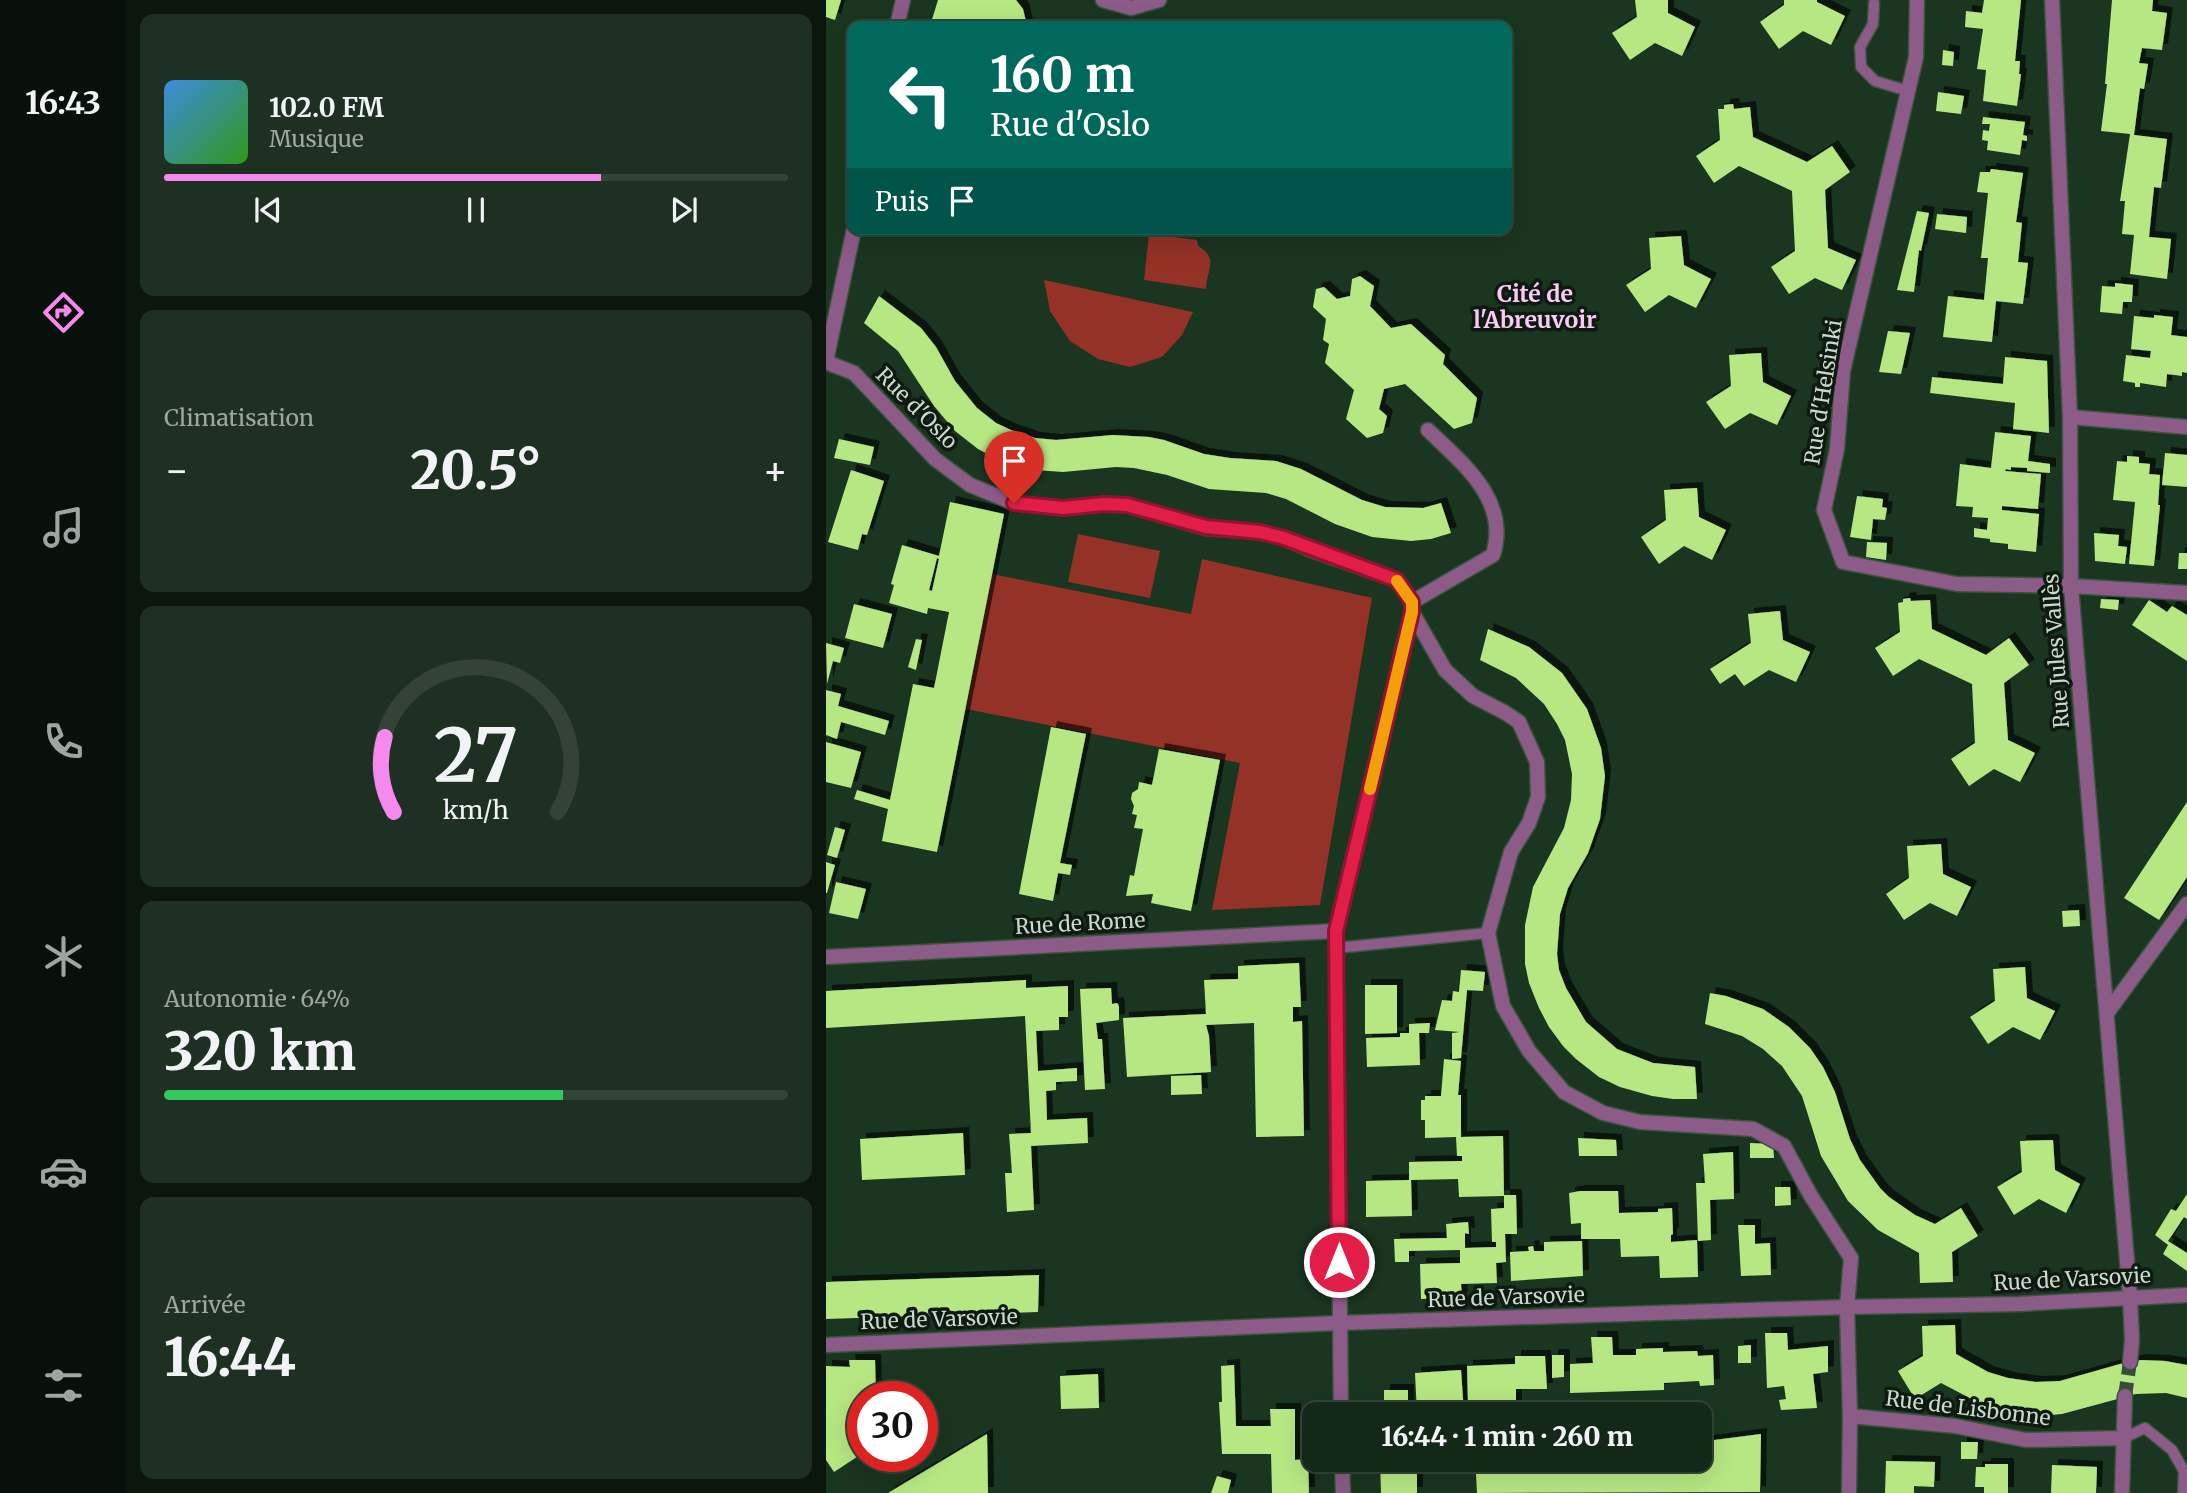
<!DOCTYPE html>
<html lang="fr">
<meta charset="utf-8">
<style>
:root{--surface:#142818;--page:#1d3021;--text:#f1f3f6;--muted:#9da6a2;--line:#334437;--accent:#f689ee}
body{margin:0;font-family:Merriweather,serif;background:var(--page);color:var(--text);height:100vh;display:flex;flex-direction:column;font-size:26px;white-space:nowrap}
*{box-sizing:border-box;margin:0}
p{font-size:23px;color:var(--muted)}
.icon{flex:none;width:38px;height:38px;fill:none;stroke:currentColor;stroke-width:2;stroke-linecap:round;stroke-linejoin:round}
.map{position:relative;flex:1;overflow:hidden}
.sheet{display:flex;flex-direction:column;gap:14px;padding:14px;background:#0b160d;width:700px}
.sheet>*{flex:none}
.guide{position:absolute;left:21px;top:21px;width:665px;height:214px;border-radius:14px;box-shadow:0 7px 28px #0002,0 0 0 2px var(--line);background:#00695c;color:#fff;overflow:hidden}
.speed{position:absolute;left:21px;top:1381px;display:flex;gap:14px;font-size:35px;font-weight:700;text-align:center}
.speed>*{display:grid;place-content:center;width:91px;height:91px;border-radius:50%;background:var(--surface);box-shadow:0 7px 28px #0002,0 0 0 2px var(--line);line-height:1}
.speed .limit{border:10px solid #d22;background:#fff;color:#111}
.pin{position:absolute;display:grid;place-items:center;width:60px;height:60px;color:#fff;margin:-72px -30px;border-radius:50% 50% 50% 0;rotate:-45deg;box-shadow:0 0 7px #0007}
.pin .icon{rotate:45deg}
.me{position:absolute;width:77px;margin:-38px;rotate:0deg;stroke-linejoin:round;filter:drop-shadow(0 0 5px #0008)}
.turn{display:flex;align-items:center;gap:24px;height:147px;padding:0 28px;font-size:32px}
.turn .icon{width:91px;height:91px;stroke-width:2.5}
.turn b{display:block;font-size:49px;line-height:60px}
.then{display:flex;align-items:center;height:66px;padding:0 28px;background:#0003;gap:14px;font-size:26px}
.big{font-size:52px;font-weight:800;line-height:1.1}
.sheet .widget{flex:1;display:flex;flex-direction:column;justify-content:center;gap:10px;min-width:0;padding:0 24px;border-radius:14px;background:var(--page)}
.sheet .dial{align-items:center;gap:0}
.dial svg{height:182px;overflow:visible;fill:none;stroke:var(--line);stroke-width:7;stroke-linecap:round;text-anchor:middle}
.dial text{fill:var(--text);stroke:none}
.song{display:flex;align-items:center;gap:21px}
.cover{width:84px;height:84px;border-radius:10px;background:linear-gradient(135deg,hsl(210 70% 55%),hsl(110 70% 35%))}
.played{height:7px;border-radius:4px;background:linear-gradient(90deg,var(--accent) 70%,var(--line) 70%)}
.keys{display:flex;justify-content:space-around;direction:ltr}
.heat{display:flex;justify-content:space-between;align-items:center;font-size:38px;direction:ltr}
.charge{height:10px;border-radius:5px;background:linear-gradient(90deg,#34c759 64%,var(--line) 0)}
.trip{position:absolute;left:476px;top:1402px;width:410px;height:70px;border-radius:14px;background:var(--surface);box-shadow:0 7px 28px #0002,0 0 0 2px var(--line);font-weight:800;line-height:70px;text-align:center}
main{display:flex;flex:1;min-height:0}
.tab-bar{display:flex;flex-direction:column;width:126px;justify-content:space-around;align-items:center;background:#08100a;color:var(--muted)}
.tab-bar .icon{width:49px;height:49px}
.tab-bar .selected{color:var(--accent)}
.tab-bar b{font-size:32px;color:var(--text)}
.map>svg:first-child{display:block}
.green{fill:#943227}
.building{fill:#b7e783;fill-rule:evenodd;filter:url(#shadow)}
.lines{fill:none;stroke-linecap:round;stroke-linejoin:round}
.minor-tunnel{stroke:#344e3a;stroke-width:14;stroke-dasharray:14 7;stroke-linecap:butt}
.service-casing{stroke:#3a533f;stroke-width:13}
.minor-casing{stroke:#3a533f;stroke-width:17}
.service{stroke:#8c5b88;stroke-width:10}
.minor{stroke:#8c5b88;stroke-width:14}
.route-casing{stroke:#92132f;stroke-width:18}
.route{stroke:#e11d48;stroke-width:12}
.slow{stroke:#f59e0b;stroke-width:12}
.labels{text-anchor:middle;dominant-baseline:central;stroke-width:7;stroke-linejoin:round;paint-order:stroke}
.street-label{font-size:21px;fill:#c9dacc;stroke:#0e1a10}
.neighbourhood-label{font-size:23px;font-weight:bold;fill:#fbcaf6;stroke:#0e1a10}
</style>
<main>
<nav class="tab-bar">
<b>16:43</b>
<svg class="icon selected" aria-label="directions" viewBox="0 0 24 24"><path d="M12 3l9 9-9 9-9-9zM9 14v-3h6M13 9l2 2-2 2"/></svg>
<svg class="icon" aria-label="music" viewBox="0 0 24 24"><path d="M9 18V5l10-2v13"/><circle cx="6" cy="18" r="3"/><circle cx="16" cy="16" r="3"/></svg>
<svg class="icon" aria-label="phone" viewBox="0 0 24 24"><path d="M5 4h4l2 5-3 2q2 4 5 5l2-3 5 2v4C11 20 4 13 5 4z"/></svg>
<svg class="icon" aria-label="climate" viewBox="0 0 24 24"><path d="M12 3v18M4 7l16 10M4 17L20 7"/></svg>
<svg class="icon" aria-label="car" viewBox="0 0 24 24"><path d="M5 17H2v-5l4-1 3-4h7l3 4 3 1v5h-3M9 17h6M6 11h13"/><circle cx="7" cy="17" r="2"/><circle cx="17" cy="17" r="2"/></svg>
<svg class="icon" aria-label="filters" viewBox="0 0 24 24"><path d="M4 7h16M4 17h16"/><circle cx="9" cy="7" r="2"/><circle cx="15" cy="17" r="2"/></svg>
</nav>
<section class="sheet">
<div class="widget">
<div class="song"><i class="cover"></i><div><b>102.0 FM</b><p>Musique</p></div></div>
<div class="played"></div>
<div class="keys"><svg class="icon" aria-label="previous" viewBox="0 0 24 24"><path d="M18 5L8 12l10 7zM5 5v14"/></svg><svg class="icon" aria-label="pause" viewBox="0 0 24 24"><path d="M8 5v14M16 5v14"/></svg><svg class="icon" aria-label="next" viewBox="0 0 24 24"><path d="M6 5l10 7-10 7zM19 5v14"/></svg></div>
</div>
<div class="widget"><p>Climatisation</p>
<div class="heat"><a>−</a><b class="big">20.5°</b><a>+</a></div>
</div>
<div class="widget dial"><svg viewBox="0 0 100 80">
<path d="M14 69A42 42 0 1 1 86 69"/>
<path d="M14 69A42 42 0 0 1 10 36" stroke="#f689ee"/>
<text x="50" y="56" font-size="32" font-weight="700">27</text>
<text x="50" y="72" font-size="11">km/h</text>
</svg></div>
<div class="widget"><p>Autonomie · 64%</p><b class="big">320 km</b><div class="charge"></div></div>
<div class="widget"><p>Arrivée</p><b class="big">16:44</b></div>
</section>
<div class="map">
<svg width="1361" height="1493" viewBox="0 0 1361 1493">
<defs>
<filter id="shadow"><feDropShadow dx="6" dy="-6" stdDeviation="0" flood-color="#0009"/></filter>
</defs>
<rect width="100%" height="100%" fill="#1a3520"/>
<g class="green">
<path d="M323,234l48,6 1,6c22,13 8,24 8,43l-62,-9z"/>
<path d="M218,280l149,32 -11,23 -20,22 -32,10 -32,-8 -28,-18 -20,-30z"/>
<path d="M252,534l82,17 -10,47 -82,-16z"/>
<path d="M376,559l170,39 -52,307 -108,5 28,-147 -274,-54 26,-135 199,40z"/>
</g>
<g class="building">
<path d="M0,0h15l-6,20 -9,-3z"/>
<path d="M112,0h78l7,9 4,17h-97z"/>
<path d="M809,0h33v13l27,14 -13,29 -27,-13 -25,17 -18,-27 25,-16z"/>
<path d="M958,0h33v2l28,14 -14,29 -28,-14 -24,18 -19,-27 24,-17z"/>
<path d="M1158,0h37l-6,61h5l-1,13h2l-4,32 -34,-5 3,-31 -9,-1 6,-40 -18,-2 1,-16 16,2z"/>
<path d="M1286,0h41l-1,11 15,2 -5,37 -20,-2 -3,15 9,1 -4,25 -4,-1 -6,47 33,4 -6,49 -7,-1 -5,50 22,2 -4,40 -37,-5 4,-39 -12,-1 3,-33h-5l10,-67 -29,-3 6,-47h-2z"/>
<path d="M1117,50l11,2 -1,14 -11,-1z"/>
<path d="M1112,92l26,4 -3,18 -25,-3z"/>
<path d="M907,104l1,5 16,-2 3,30 54,25 25,-16 18,26 -25,18 3,58 28,12 -14,30 -27,-12 -26,16 -18,-27 24,-16 -3,-60 -53,-25 -25,17 -18,-27 24,-16 -2,-31h6v-4z"/>
<path d="M1157,117l42,5 -2,13 4,1v5l-5,-1 -2,15 -33,-5 1,-9 -6,-1 1,-10 6,1 1,-7h-8z"/>
<path d="M1165,169l32,4 -7,49 6,1 -4,39 10,1 -5,41 -27,-3 -4,41 -49,-5 5,-41 36,4 4,-42h-7l7,-65 -11,-1 3,-20h10z"/>
<path d="M1091,211l12,2 -8,38 -2,-1 -5,42 -17,-2z"/>
<path d="M1111,214l30,3 -1,16 -31,-4z"/>
<path d="M855,236l3,29 27,14 -15,29 -27,-13 -24,17 -19,-27 25,-16 -2,-31z"/>
<path d="M534,276l14,10 -4,20 21,22 20,-4 34,31 -2,9 34,34 -5,25 -18,6 -49,-45 -21,5 -5,20 8,7 -4,17 -16,5 -21,-19 8,-29 -29,-27 4,-19 -6,-4 3,-21 -13,-12 3,-18 8,-2 13,12 13,-3 2,-17z"/>
<path d="M1289,283l18,2 -1,17h-9l-1,12 -22,-2 2,-26 13,1z"/>
<path d="M53,296l42,32 15,19 19,34 22,27 19,15 15,7 24,8 21,2 57,-5 36,2 15,3 40,14 26,4 46,3 25,8 61,31 23,7 38,1 18,-5 10,30 -20,6 -20,2 -39,-4 -37,-13 -49,-25 -20,-6 -57,-4 -42,-14 -33,-7 -18,-1 -53,5 -41,-3 -21,-8 -23,-12 -23,-18 -21,-25 -36,-55 -34,-28z"/>
<path d="M1328,315l19,2 -2,18 16,2v36l-5,-1v4l-15,-2 -1,13 -26,-4v4h-5v-4l-12,-2 3,-26 24,3 1,-7 -20,-2 3,-33 20,2z"/>
<path d="M1062,331l22,2 -9,41 -22,-2z"/>
<path d="M935,353l2,29 28,14 -14,29 -27,-12 -25,16 -19,-27 25,-16 -2,-31z"/>
<path d="M1179,357l42,4 2,72 -36,-4 2,-26 -85,-10 2,-16 71,7z"/>
<path d="M1169,432l36,4 -3,25 22,3v9l-23,-2v-3l-16,-1v3l-5,-1 -1,2 36,3 -3,35 -36,-3v4l37,4 -3,38 -28,-3v-5l-18,-2v-3l-16,-2v-9l13,2 1,-12 -16,-1 1,-10 -17,-1 4,-42 31,4z"/>
<path d="M13,439l35,8 -4,18 -36,-7z"/>
<path d="M1339,453l22,2v32l-25,-2z"/>
<path d="M1301,456l12,1v6l11,1 -1,10 11,1 -2,30h2l-6,61 -25,-2 6,-62 -22,-2 4,-39 10,1z"/>
<path d="M25,470l33,11 -17,54 -5,-1 -4,16 -30,-8z"/>
<path d="M871,488l2,29 27,13 -14,30 -28,-14 -25,18 -18,-27 25,-17 -2,-30z"/>
<path d="M1031,496l26,3 -1,8 5,1 -2,12 -12,-1 -2,21 -21,-3z"/>
<path d="M124,502l54,12 -67,338 -55,-11 6,-32 -34,-10 3,-9 33,10 23,-116 21,4 15,-76 -21,-4 -1,6 -38,-11 5,-18 -3,-1 11,-39 37,11zM111,558l2,1 -7,32 -3,-1z"/>
<path d="M1268,533l25,2 -1,11 9,1 -2,17 -30,-3z"/>
<path d="M1041,542l20,1 -1,17 -20,-3z"/>
<path d="M1353,553h8v16h-9z"/>
<path d="M1084,598l1,3 19,-1 2,29 54,26 23,-17 20,27 -25,18 4,57 27,13 -15,29 -26,-13 -25,17 -18,-27 24,-16 -3,-59 -53,-25 -26,17 -18,-28 25,-16 -2,-29 5,-1v-3z"/>
<path d="M1275,599l18,1 -1,10 -18,-2z"/>
<path d="M1323,600l18,12 5,-6 15,9v46l-55,-36z"/>
<path d="M28,604l38,10 -9,34 -38,-10z"/>
<path d="M954,611l3,29 27,12 -14,30 -27,-12 -25,16 -9,-12 -15,10 -10,-15 41,-26 -3,-29z"/>
<path d="M662,629l41,18 33,26 25,36 14,39 4,28 -5,43 -12,34 -20,35 -8,26 -3,40 2,16 7,18 20,34 31,27 36,14 42,4 2,32h-24l-21,-3 -32,-9 -21,-10 -23,-18 -13,-13 -14,-19 -10,-19 -10,-25 -4,-19v-39l8,-38 31,-59 7,-28 1,-26 -7,-34 -8,-16 -13,-20 -28,-26 -36,-18z"/>
<path d="M90,639l6,1 -6,30 -8,-3z"/>
<path d="M0,643l18,5 -4,15 -7,-2 -6,23z"/>
<path d="M0,690l15,4 -3,12 51,15 -4,14 -44,-13 -4,17 -11,-4z"/>
<path d="M225,727l35,7 -26,129 12,2 -2,10 -12,-2 -5,28 -34,-7z"/>
<path d="M0,742l35,10 -10,36 -25,-6z"/>
<path d="M333,749l61,11 -29,151 -40,-8 2,-9 -27,2 4,-21 4,1 9,-47 -9,-1 3,-13 -5,-1 2,-8 -3,-7 1,-6 6,-4 1,-7 13,3z"/>
<path d="M1361,802v75l-28,43 -35,-22z"/>
<path d="M9,827l10,3 -8,28 -10,-3z"/>
<path d="M1115,844l2,30 28,13 -14,29 -27,-13 -26,17 -18,-26 23,-16 -2,-32z"/>
<path d="M0,862l9,3 -8,28h-1z"/>
<path d="M10,882l30,7 -8,30 -29,-6z"/>
<path d="M1253,910l1,16 -17,1 -1,-16z"/>
<path d="M473,963l2,44h-8v15l9,-1 2,115 -48,1 -2,-114 -48,2 3,11 2,36 -84,5 -4,-59 83,-4 -2,-34 34,-1v-13z"/>
<path d="M1199,967l2,31 28,13 -15,29 -27,-13 -25,17 -18,-27 25,-16 -2,-32z"/>
<path d="M635,970l24,2 -2,19 -16,-1 -6,68 -9,1v-26l8,-1 -25,-2 7,-30 10,1 1,-10 6,1z"/>
<path d="M200,980v8l42,-2v31h-9v13l-23,1 2,40 39,-3v13l-21,1v8l-10,1 1,29 40,-2 1,25 -57,3 3,64 -27,2 -2,-39h7l-3,-39 22,-1 -6,-117 -199,12v-37z"/>
<path d="M539,985h32v48l-32,1z"/>
<path d="M285,988l1,16 5,-1 2,3v14l-23,3 2,16h4l3,50 -20,1 -5,-101z"/>
<path d="M884,993l16,3 37,13 26,18 21,21 13,19 12,25 15,47 10,21 20,28 9,9 26,18 20,9 26,-16 17,28 -26,16 1,30 -33,1 -1,-30 -41,-23 -30,-29 -27,-45 -19,-60 -20,-30 -19,-17 -21,-13 -37,-12z"/>
<path d="M604,1023l-1,10h-10l1,32 -53,2 -1,-29 34,-1v-4h9v-9z"/>
<path d="M618,1059l17,2 -3,34h3v42l42,-1 1,60 -45,1 -1,-18 -47,1 1,36 -46,1v-36l43,-1v-18l53,-1v-5h-5l-1,-19 -31,1v-18h-4v-20h4v-4h16z"/>
<path d="M375,1075l1,19 -31,1v-19z"/>
<path d="M137,1133l2,42 -103,5 -2,-41z"/>
<path d="M752,1138l38,2 1,16h-38z"/>
<path d="M1227,1140l2,30 25,14 -14,29 -27,-14 -25,16 -17,-28 25,-15 -2,-31z"/>
<path d="M924,1143l23,1 1,14h-24z"/>
<path d="M907,1152l1,47 -24,1 1,40 -13,1 -2,-58h9l-2,-29z"/>
<path d="M949,1187h15l1,18 -16,1z"/>
<path d="M754,1191h38l1,22 39,-1v-3l14,-1 1,26 -2,1v7l26,-2 1,37 -38,1 -1,-22 -38,1 -1,-18h-39v-16l-10,1 -2,-31z"/>
<path d="M1361,1194v25l-3,-2 -16,24 19,12v18l-24,-17 5,-9 -13,-10 16,-26 5,2z"/>
<path d="M678,1195h12l1,39h-12l1,28 -10,1 1,20 -36,1 1,14 -41,1 -1,-35 40,-1v-13l-51,1v11h-14l-1,-23 53,-1 -1,-14 22,-2 1,12 -4,-1v15l31,-1v-5h-4l-1,-33 13,-1z"/>
<path d="M912,1225h17v19l15,-1 1,32 -30,1z"/>
<path d="M756,1241l1,35 -72,5 -1,-29 19,-1 -1,-4 5,-1 1,5h10v-9z"/>
<path d="M213,1275l-1,37 -212,7v-37z"/>
<path d="M1129,1325l1,29 32,18 20,6 28,4 24,-1 60,-17 21,-4 24,1 22,4v33l-21,-5 -30,1 -74,20 -21,2 -20,-2 -38,-9 -42,-22 -26,16 -17,-28 25,-15 -1,-30z"/>
<path d="M939,1333h22l1,17 40,-4v26l-15,2 4,34 -36,2 -2,-10 7,-1 -2,-13 -17,2z"/>
<path d="M765,1337h21l1,18h23v-6l27,-1v4l34,-1 1,5 15,-1 1,30 -14,1 -1,-5 -35,2v7l-94,3v-29l23,-1z"/>
<path d="M925,1345v18h-13v-17z"/>
<path d="M726,1355h12v22l-12,1z"/>
<path d="M689,1356h30l2,33h-31v19l-23,1 -1,-9 -24,2 -1,-36 48,-2z"/>
<path d="M23,1360h26l1,36h-13v57l-29,19 -8,-12v-94l24,1z"/>
<path d="M408,1365l2,61h35l-1,-17h25v51l13,-1 1,34h-37l-1,-39h-49l-3,-52h3l-1,-36z"/>
<path d="M635,1370l3,44h-47l-2,-41z"/>
<path d="M272,1374l1,34 -38,1 -1,-33z"/>
<path d="M558,1390h24v24h-29v-10h5z"/>
<path d="M161,1434l1,59h-100z"/>
<path d="M935,1434l-1,58 -283,1 -1,-19 136,-14h87v-18z"/>
<path d="M1135,1442h17l-1,17h-16z"/>
<path d="M554,1460h31l1,14 5,-1v20h-36z"/>
<path d="M1060,1461l49,1 -1,25 -20,-1v7h-29z"/>
<path d="M1159,1464h23v29h-24v-6h-9l1,-20h9z"/>
<path d="M1226,1465l45,2 -1,26h-45z"/>
<path d="M391,1476l14,4 -3,13h-17z"/>
</g>
<g class="lines">
<path class="minor-tunnel" d="M1299,1396l5,-34"/>
<g class="service-casing">
<g id="service">
<path d="M1048,3l-1,21 -13,23 1,20 14,14 33,10"/>
<path d="M510,948l152,-15"/>
<path d="M1298,1438l21,-10 27,22 12,21 -1,22"/>
</g>
</g>
<g class="minor-casing">
<g id="minor">
<path d="M277,0l28,8 28,-8"/>
<path d="M1091,0l-1,57 -73,314 -6,78 -13,61 19,52 114,22 114,2 116,7"/>
<path d="M1226,0l18,417 1,169 59,711 2,43 -2,22"/>
<path d="M71,26l6,-26"/>
<path d="M0,361l28,-132"/>
<path d="M0,362l28,11 81,86 35,26 44,18 49,5 41,-4 23,1 79,23 54,4 24,6 27,12 86,30 15,22"/>
<path d="M1244,417l117,10"/>
<path d="M586,602l81,-47c17,-55 -30,-91 -65,-125"/>
<path d="M586,612l33,58 28,26 31,16 15,10 18,40 1,35 -9,26 -18,29 -23,81 15,73 26,45 35,41 39,21 37,9 113,7 31,17 27,50 40,62 -4,49 3,109 -1,77"/>
<path d="M0,957l510,-26"/>
<path d="M1281,1013l80,-109"/>
<path d="M0,1345l513,-22 508,-16 172,-3 168,-9"/>
<path d="M515,1414l-5,-483 76,-319v-10"/>
<path d="M1024,1416l105,10 71,14 98,-2"/>
<path d="M516,1460l1,33"/>
<path d="M1296,1493l3,-97"/>
</g>
</g>
<use href="#service" class="service"/>
<use href="#minor" class="minor"/>
</g>
<g class="lines">
<g class="route-casing">
<path id="route" d="M188,503l49,5 41,-4 23,1 79,22 54,5 24,6 113,42 15,22v10l-76,319 3,331"/>
</g>
<use href="#route" class="route"/>
<path class="slow" d="M544,789l42,-177v-10l-15,-21"/>
</g>
<g class="labels">
<g class="street-label">
<text transform="translate(997 392) rotate(-81)">Rue d'Helsinki</text>
<text transform="translate(91 408) rotate(45)">Rue d'Oslo</text>
<text transform="translate(1230 651) rotate(-94)">Rue Jules Vallès</text>
<text transform="translate(254 923) rotate(-3)">Rue de Rome</text>
<text transform="translate(1246 1279) rotate(-3)">Rue de Varsovie</text>
<text transform="translate(680 1297) rotate(-2)">Rue de Varsovie</text>
<text transform="translate(113 1319) rotate(-2)">Rue de Varsovie</text>
<text transform="translate(1142 1408) rotate(7)">Rue de Lisbonne</text>
</g>
<g class="neighbourhood-label">
<text x="709" y="293">Cité de<tspan x="709" dy="26">l'Abreuvoir</tspan></text>
</g>
</g>
</svg>
<div class="speed"><div class="limit">30</div></div>
<div class="pin" style="left:188px;top:503px;background:#d93025"><svg class="icon" aria-label="arrive" viewBox="0 0 24 24"><path d="M6 21V4h12l-3 4 3 4H6"/></svg></div>
<svg class="me" style="left:513px;top:1262px" viewBox="-20 -20 40 40"><circle r="17" fill="#e11d48" stroke="#fff" stroke-width="3"/><path d="M0-11L8 9 0 5-8 9z" fill="#fff"/></svg>
<div class="trip">16:44 · 1 min · 260 m</div>
<div class="guide">
<div class="turn"><svg class="icon" aria-label="left" viewBox="0 0 24 24"><path d="M17 20v-9H6M10 6l-5 5 5 5"/></svg><div><b>160 m</b>Rue d'Oslo</div></div>
<div class="then">Puis<svg class="icon" aria-label="arrive" viewBox="0 0 24 24"><path d="M6 21V4h12l-3 4 3 4H6"/></svg></div>
</div>
</div>
</main>
